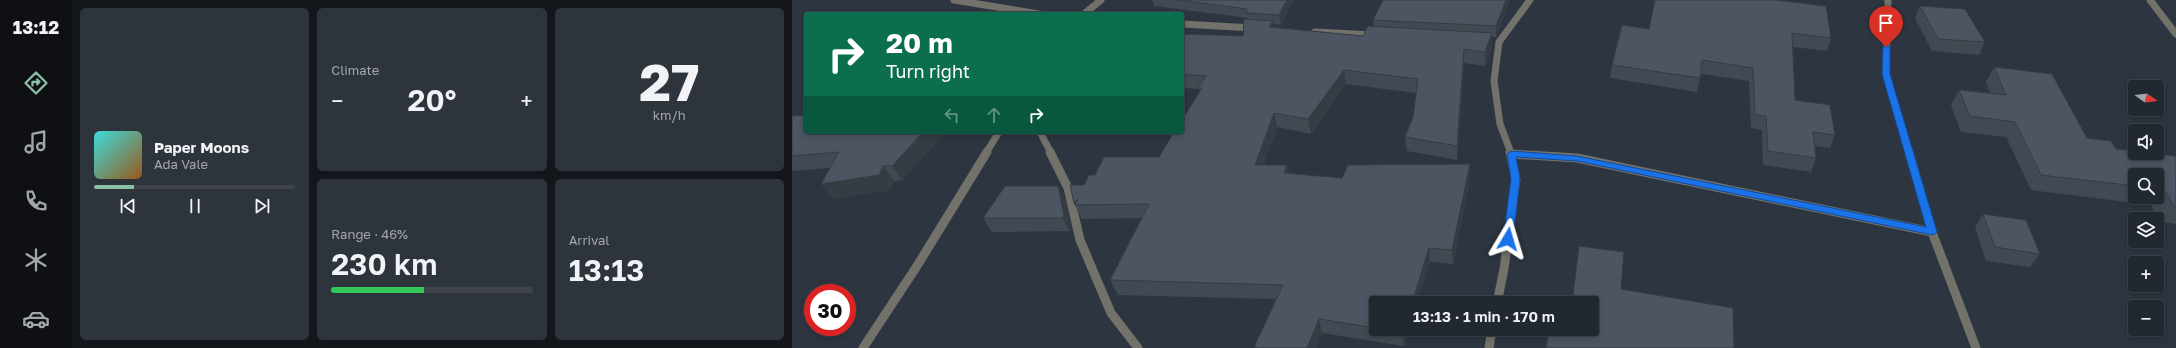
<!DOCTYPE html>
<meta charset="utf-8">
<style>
:root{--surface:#222830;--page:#2e343c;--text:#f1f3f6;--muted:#a2a6ab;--line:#3f444c;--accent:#8abfa5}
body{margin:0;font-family:"Golos Text",sans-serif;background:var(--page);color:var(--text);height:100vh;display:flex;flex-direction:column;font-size:15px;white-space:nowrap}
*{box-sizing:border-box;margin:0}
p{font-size:13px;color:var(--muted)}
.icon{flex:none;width:22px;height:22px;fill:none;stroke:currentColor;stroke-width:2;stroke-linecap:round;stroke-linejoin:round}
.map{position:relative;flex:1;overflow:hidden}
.details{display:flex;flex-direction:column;gap:8px;padding:8px;background:#13161a;width:720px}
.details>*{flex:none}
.guide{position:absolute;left:12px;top:12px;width:380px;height:122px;border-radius:4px;box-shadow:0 2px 6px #0003,0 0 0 1px var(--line);background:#0b6e4f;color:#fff;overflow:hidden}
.needle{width:26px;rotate:105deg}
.tools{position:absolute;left:1336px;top:80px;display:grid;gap:8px}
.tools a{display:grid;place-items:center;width:36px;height:36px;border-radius:4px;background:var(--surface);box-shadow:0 2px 6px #0003,0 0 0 1px var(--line);font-size:20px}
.speed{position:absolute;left:12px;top:284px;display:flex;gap:8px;font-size:20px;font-weight:700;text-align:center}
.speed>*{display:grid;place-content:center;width:52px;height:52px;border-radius:50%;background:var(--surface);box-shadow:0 2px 6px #0003,0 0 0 1px var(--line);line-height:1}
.speed .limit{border:6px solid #d22;background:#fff;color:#111}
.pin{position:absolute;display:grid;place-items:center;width:34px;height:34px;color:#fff;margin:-41px -17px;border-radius:50% 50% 50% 0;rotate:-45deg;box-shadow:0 0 4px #0007}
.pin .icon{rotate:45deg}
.me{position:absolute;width:44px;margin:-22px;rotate:7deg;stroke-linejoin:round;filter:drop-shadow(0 0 3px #0008)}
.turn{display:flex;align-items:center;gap:14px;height:84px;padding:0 16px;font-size:18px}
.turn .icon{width:52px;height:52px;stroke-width:2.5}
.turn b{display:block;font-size:28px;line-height:34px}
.lanes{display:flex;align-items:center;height:38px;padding:0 16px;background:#0003;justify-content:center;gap:20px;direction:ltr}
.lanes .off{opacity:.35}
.big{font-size:30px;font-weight:600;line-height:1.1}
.details .tile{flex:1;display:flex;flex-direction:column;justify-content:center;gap:6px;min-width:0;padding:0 14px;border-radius:6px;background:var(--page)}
.details .dial{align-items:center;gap:0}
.dial b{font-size:52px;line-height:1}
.song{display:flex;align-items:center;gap:12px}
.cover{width:48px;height:48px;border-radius:6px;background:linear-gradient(135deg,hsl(180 70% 55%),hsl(30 70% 35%))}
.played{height:4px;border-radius:2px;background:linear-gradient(90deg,var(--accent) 20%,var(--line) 20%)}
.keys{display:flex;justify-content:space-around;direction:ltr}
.heat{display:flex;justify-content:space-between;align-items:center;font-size:22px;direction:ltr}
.charge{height:6px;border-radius:3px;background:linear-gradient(90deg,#34c759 46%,var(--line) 0)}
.details .tiles{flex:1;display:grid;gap:8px;grid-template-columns:repeat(3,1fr)}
.tile:first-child{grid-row:span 2}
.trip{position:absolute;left:577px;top:296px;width:230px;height:40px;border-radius:4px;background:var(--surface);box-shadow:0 2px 6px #0003,0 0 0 1px var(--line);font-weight:600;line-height:40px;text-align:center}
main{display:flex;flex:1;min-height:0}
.tabs{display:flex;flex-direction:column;width:72px;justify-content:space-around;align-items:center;background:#0e1013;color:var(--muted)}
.tabs .icon{width:28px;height:28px}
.tabs .active{color:var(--accent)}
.tabs b{font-size:18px;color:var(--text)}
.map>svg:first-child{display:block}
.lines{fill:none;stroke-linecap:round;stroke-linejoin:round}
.minor-far1{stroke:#72726b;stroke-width:7}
.minor{stroke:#72726b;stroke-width:9}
.wall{fill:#414953;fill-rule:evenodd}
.shaded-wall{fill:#353c44}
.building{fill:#4c5561;stroke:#353c44}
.route{fill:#1a73e8;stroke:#114b97}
</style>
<main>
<nav class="tabs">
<b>13:12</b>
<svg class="icon active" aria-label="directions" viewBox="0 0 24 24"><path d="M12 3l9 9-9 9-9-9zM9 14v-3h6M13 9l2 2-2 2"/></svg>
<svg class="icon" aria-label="music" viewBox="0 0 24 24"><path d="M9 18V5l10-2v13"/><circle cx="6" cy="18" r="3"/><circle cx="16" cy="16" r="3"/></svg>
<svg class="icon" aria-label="phone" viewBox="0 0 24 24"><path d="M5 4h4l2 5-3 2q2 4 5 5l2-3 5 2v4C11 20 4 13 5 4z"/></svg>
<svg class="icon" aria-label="climate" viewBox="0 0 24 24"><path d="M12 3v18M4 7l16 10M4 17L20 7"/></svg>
<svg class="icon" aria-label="car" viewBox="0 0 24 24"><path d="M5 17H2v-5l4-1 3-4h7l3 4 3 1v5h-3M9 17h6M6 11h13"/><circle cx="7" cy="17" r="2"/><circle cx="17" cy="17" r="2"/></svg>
</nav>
<section class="details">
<div class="tiles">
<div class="tile">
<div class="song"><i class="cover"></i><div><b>Paper Moons</b><p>Ada Vale</p></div></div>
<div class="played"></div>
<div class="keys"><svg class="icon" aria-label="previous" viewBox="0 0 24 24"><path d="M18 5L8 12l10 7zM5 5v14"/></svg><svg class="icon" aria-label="pause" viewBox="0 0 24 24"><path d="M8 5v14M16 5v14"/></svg><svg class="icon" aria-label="next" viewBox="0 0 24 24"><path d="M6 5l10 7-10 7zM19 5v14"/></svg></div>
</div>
<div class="tile"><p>Climate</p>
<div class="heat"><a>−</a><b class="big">20°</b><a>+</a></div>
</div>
<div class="tile dial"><b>27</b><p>km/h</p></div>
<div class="tile"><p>Range · 46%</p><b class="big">230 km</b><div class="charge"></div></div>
<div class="tile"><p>Arrival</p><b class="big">13:13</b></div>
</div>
</section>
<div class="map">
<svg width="1384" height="348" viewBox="0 0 1384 348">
<rect width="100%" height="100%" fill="#2d3540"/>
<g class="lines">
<g class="minor-far1">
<path d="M162,0l85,14"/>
<path d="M1096,0l-2,74 23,79"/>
<path d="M1358,0l26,34"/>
<path d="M292,14l17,-14"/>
<path d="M390,24l71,4"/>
<path d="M523,32l58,3"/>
<path d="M248,132l11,21"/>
<path d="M194,153l13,-21"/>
<path d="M719,153l-11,-29 -6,-43 5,-39 31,-42"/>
</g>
<g class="minor">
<path d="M258,152l18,36 12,52 31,73 27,35"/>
<path d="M1117,152l23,80 44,116"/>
<path d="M719,154l66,4 355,74"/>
<path d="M705,303l7,-34 12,-90 -6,-27"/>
<path d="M71,348l54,-82 70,-114"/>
<path d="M697,348l3,-19"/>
</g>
</g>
<g class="wall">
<path d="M360,0h142l-13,25 -8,-1 1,3 89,9 11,-9 -1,-7 137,-20 -14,37h-4v10l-7,19 -21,-3 -7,97 -50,-9 -2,-14 8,-20 3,-24 -70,-9 -35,50 -34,-7 -13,38h23l2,9 53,4 128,1 -17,85 -23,-2 -54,41v26h33l-5,17 -82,-13 -6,15h-62v-1l22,-48 -158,-4 -8,-15 32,-62 -60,1 -8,-16 10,-18 11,-10 64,-18 41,-65 -1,-3 -17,-1v-54l61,2 5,-16 -1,-2 -93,-12z"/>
<path d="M863,0l176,38 -4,13 -34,-4 2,53 40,35 -5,13 -15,-2 1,12 -5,14 -48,-7 -1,-35 -11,-2 -2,-47 -48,-7 -4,18 -87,-14 2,-13 37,-36z"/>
<path d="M1128,6l65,36 -6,13 -47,-4 -17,-33z"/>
<path d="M1202,67l93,71 29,11 60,7v68l-15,-2 -10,-17 -120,-15 -25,-53 -45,-5 -10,-27 8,-15 31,3 -4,-11zM1343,175h22v22h-22z"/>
<path d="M0,116l154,16 -44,48 -8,1 -4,9 -57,9 -12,-15 9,-16 -38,3z"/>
<path d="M273,200l6,29 -1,2 -78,1 -9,-14z"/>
<path d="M1191,214l57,40 -10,13 -44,-6 -11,-34z"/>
</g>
<g class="shaded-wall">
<path d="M495,0h7l-13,25 -2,-10z"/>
<path d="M714,0h4l-14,37v-11z"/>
<path d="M481,21l3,13 -7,-7z"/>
<path d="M700,33v14l-7,19v-14z"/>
<path d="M672,49v14l-7,97v-14z"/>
<path d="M552,70l2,14 -35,50 -3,-15z"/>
<path d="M482,113l3,14 -18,53 -4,-15z"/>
<path d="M131,132h23l-44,48 -10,-14z"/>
<path d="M678,164v15l-17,85 -1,-14z"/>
<path d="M495,165l3,15 -6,-7z"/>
<path d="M91,166l11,15 -4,9 -57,9 -12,-15z"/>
<path d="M266,186l7,14 6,29 -1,2 -8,-13z"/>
<path d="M286,199l-3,6 6,13 -7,-15z"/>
<path d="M637,248l1,14 -13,41h-5z"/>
<path d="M527,319l3,14 -6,15h-9z"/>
<path d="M611,329h6l-5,17 -2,-14z"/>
</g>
<g class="building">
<path d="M386,0h109l-8,15 -33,-2 1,-4z"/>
<path d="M591,0h123l-10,26 -123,-6z"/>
<path d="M863,0h120l51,6 5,32 -39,-5 3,67 35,5 5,30 -22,-3 3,26 -48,-7 -2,-35 -11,-1 -2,-47 -51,-8 -2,18 -88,-13 10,-40 27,4z"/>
<path d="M1128,6l45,3 20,33 -47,-3z"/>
<path d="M452,19l29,2 -4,6 94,9 5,-10 124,7 -7,19 -21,-3 -7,97 -52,-9 8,-20 5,-38 -74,-9 -36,49 -34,-6 -19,52h32l-3,8 58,5 6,-13 122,-1 -18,86 -23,-2 -17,55h-36v25l-57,-9 -12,29h-49l-4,-1 29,-62 -173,-5 39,-76 -74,1 3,-6 -4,4 -4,-18h14l5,-10h6l9,-18h55l15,-25h8v-12l20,-32h-4l8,-12 -24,-2v-40l61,2z"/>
<path d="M1202,67l58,7 35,64 24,3 5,8 19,2v2h15l26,3v51h-1l-11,-18 -7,-1v-13h-22v11l-94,-11 -26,-53 -45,-6 -11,-26 47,5z"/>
<path d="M14,115v17h117l-31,34h-9l-4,9 -58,9 18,-32 -47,4v-40z"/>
<path d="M213,186h53l6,30 -2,2h-79z"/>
<path d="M1191,214l43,6 14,34 -45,-7z"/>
<path d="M787,246l45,6 -3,37 112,19 1,40h-188l3,-19h43v-26h-20z"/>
<path d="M591,329h20l-1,3z"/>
</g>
<path class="route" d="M1094,45l4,2v27l47,158 -2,2 -3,1 -355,-74 -61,-4 4,22 -7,60 -5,4 -5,-4 8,-60 -4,-25 4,-3 66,5 349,71 -44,-153 1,-27z"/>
</svg>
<div class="tools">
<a><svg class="needle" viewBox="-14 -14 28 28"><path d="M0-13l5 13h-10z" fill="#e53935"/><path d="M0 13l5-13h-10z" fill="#a2a6ab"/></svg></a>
<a><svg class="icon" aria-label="sound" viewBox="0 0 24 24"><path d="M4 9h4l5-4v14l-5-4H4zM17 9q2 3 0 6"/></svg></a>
<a><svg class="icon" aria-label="search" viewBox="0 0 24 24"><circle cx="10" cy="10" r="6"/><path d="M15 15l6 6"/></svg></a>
<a><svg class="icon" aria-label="layers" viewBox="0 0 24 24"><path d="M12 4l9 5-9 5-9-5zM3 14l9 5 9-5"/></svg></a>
<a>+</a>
<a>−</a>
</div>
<div class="speed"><div class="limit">30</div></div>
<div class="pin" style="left:1094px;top:47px;background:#d93025"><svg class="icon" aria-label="arrive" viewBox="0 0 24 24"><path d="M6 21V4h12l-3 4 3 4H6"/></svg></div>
<svg class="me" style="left:716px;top:239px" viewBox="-20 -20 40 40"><path d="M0-17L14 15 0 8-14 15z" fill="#1a73e8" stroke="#fff" stroke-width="4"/></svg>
<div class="trip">13:13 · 1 min · 170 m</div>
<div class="guide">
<div class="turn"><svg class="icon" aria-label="right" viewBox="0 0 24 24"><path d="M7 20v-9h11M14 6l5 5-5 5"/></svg><div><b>20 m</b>Turn right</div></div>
<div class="lanes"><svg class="icon off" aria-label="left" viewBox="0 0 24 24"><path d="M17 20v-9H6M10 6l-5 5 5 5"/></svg><svg class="icon off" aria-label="ahead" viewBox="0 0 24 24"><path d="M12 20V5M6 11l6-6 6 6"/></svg><svg class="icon" aria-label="right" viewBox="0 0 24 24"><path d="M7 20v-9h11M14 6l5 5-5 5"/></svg></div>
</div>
</div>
</main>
